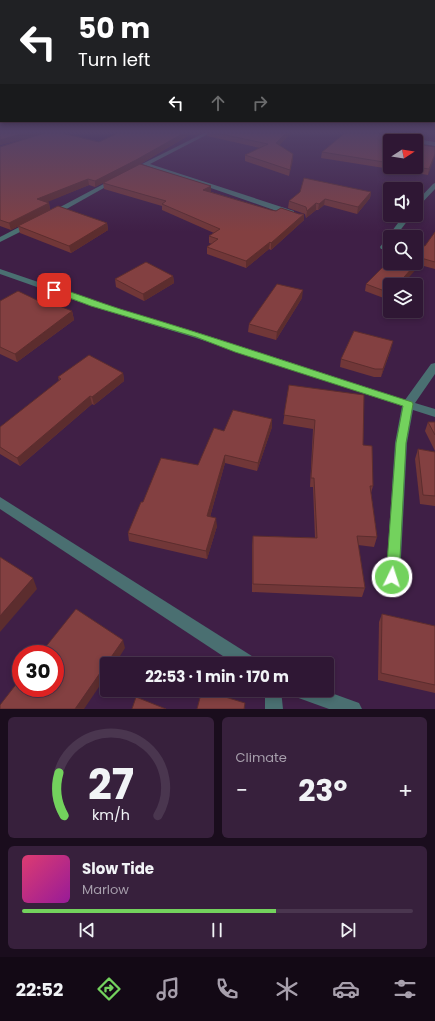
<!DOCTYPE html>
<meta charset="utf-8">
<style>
:root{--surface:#2f1734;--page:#37203c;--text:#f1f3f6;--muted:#a79fac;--line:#4a364f;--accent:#73d25d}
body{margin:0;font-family:Poppins,sans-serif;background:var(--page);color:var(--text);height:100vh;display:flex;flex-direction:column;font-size:15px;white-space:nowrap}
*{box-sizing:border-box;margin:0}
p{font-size:13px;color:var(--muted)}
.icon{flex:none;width:22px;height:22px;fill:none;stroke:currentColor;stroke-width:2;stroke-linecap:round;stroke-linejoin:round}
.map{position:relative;height:709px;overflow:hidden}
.sheet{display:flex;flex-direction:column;gap:8px;padding:8px;background:#1a0d1d;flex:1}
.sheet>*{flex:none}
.hud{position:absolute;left:0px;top:0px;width:435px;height:122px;box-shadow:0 2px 6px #0003,0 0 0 1px var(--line);background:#202124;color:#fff;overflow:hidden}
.needle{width:26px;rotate:78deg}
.buttons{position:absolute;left:383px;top:134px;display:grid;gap:8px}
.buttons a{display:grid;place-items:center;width:40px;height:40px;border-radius:4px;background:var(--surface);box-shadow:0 2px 6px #0003,0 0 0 1px var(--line);font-size:20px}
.speed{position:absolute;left:12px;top:645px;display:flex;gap:8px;font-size:20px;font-weight:700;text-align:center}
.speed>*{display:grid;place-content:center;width:52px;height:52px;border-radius:50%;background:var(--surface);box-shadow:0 2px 6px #0003,0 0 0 1px var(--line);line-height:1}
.speed .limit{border:6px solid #d22;background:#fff;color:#111}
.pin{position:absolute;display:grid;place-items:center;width:34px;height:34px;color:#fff;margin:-17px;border-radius:8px;box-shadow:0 2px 6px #0006}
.me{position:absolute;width:44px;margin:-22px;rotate:4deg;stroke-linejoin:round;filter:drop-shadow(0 0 3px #0008)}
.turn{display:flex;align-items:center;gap:14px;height:84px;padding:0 12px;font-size:18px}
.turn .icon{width:52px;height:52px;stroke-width:2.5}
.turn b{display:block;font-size:28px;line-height:34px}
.lanes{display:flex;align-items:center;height:38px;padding:0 12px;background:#0003;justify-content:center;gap:20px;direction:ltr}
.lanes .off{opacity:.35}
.big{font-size:30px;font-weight:700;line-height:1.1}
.sheet .tile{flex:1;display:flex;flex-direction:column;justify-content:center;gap:6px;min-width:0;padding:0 14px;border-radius:6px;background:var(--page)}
.sheet .dial{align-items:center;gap:0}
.dial svg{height:104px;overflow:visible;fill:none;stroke:var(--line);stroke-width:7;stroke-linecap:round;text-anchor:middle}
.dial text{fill:var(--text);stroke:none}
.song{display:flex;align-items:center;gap:12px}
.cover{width:48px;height:48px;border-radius:6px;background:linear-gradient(135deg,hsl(340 70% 55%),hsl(300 70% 35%))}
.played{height:4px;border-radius:2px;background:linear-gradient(90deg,var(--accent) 65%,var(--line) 65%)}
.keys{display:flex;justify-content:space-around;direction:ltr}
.heat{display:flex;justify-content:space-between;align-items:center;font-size:22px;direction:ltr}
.sheet .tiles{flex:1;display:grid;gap:8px;grid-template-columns:1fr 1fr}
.tile:last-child{grid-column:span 2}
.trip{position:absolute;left:100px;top:657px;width:234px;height:40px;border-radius:4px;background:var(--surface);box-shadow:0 2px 6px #0003,0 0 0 1px var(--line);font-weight:700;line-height:40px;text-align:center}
.menu{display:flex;height:64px;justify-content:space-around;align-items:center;background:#130915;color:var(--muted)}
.menu .icon{width:28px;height:28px}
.menu .current{color:var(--accent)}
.menu b{font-size:18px;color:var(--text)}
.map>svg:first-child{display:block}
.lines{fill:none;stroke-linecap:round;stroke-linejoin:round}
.minor{fill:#4a6f71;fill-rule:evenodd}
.wall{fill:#713738}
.shaded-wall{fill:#5c2d2e}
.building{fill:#834041;stroke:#5c2d2e}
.route{fill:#73d25d;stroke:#4b883c}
</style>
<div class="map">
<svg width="435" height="709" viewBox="0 0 435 709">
<rect width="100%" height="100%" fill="#3f1f46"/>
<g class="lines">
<g class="minor">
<path d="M204,133h6l-60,31 144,47v4h-6l-146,-51z"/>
<path d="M391,135l44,7v4l-19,-3v-2l-27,-3 -1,-1z"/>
<path d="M113,179l5,1 -64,36h-3l-4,-2z"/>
<path d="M435,183v6l-17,18 -2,1v-6l17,-18z"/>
<path d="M404,215h8l-17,22h-5v7l-3,5h-6l-1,-2z"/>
<path d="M29,222h3l4,2 -36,18v-5z"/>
<path d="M0,269l97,33 105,32 203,66 26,-36 4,-1v11l-20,29 20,6v8l-22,-7 -6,33 -7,134 -2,5 -5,2 -5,-2 -2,-5 9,-134 7,-37 -206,-68 -105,-32 -91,-32z"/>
<path d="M0,497l255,161 2,6h-22l-235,-155z"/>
<path d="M265,690h16l2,19h-18z"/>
<path d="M291,690h32l36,13 3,6h-33l-36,-13z"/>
</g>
</g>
<g class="wall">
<path d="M0,133h62l37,9 19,-9h83l-6,2 -4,-1 -54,32 3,-2 71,22v6l60,18 5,1 5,-3 18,6h5v6l-33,30 -2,-1 -23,19 -39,-14v-7l5,-3 -3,-1v-7l5,-3 -52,-23v-4l-58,-17 -1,-6 32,-17 -40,21 -6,-2 -43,17 3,1 1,7 -39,20 -11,-4v-79l36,-12 -36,10z"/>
<path d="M207,133h84l-12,12 14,9 -4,22 -44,-15v-6l15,-7 -53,-12z"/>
<path d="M358,133l42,2 -17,-2h29l-4,3h-3l-15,5v26h26l19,-20 -7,28 -107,-17 1,-6z"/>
<path d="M371,192l-1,6 -13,16 -33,-9 -6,5h-2l-10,8 -1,-4 -17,-6 1,-7z"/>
<path d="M107,223l1,7 -37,23 -51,-20 -2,-7z"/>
<path d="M435,232v37l-15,-4 -30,20v13l-1,2 -24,-9 1,-7 59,-38z"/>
<path d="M173,276l1,7 -30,18 -28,-14 -1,-8z"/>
<path d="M302,298l-26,42 -28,-8 1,-8z"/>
<path d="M0,301l43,2 29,8 2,9 -57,42 -17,-8z"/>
<path d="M391,349l-10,28h-7l-34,-10 1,-8z"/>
<path d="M123,373l1,8 -30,24 -2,-1 -72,62 -20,-12v-27l59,-46 -1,-4z"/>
<path d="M289,385l74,60 10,41 -2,7 6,44 -3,10 -16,-2 7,43 -3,9 -110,-5v-47l1,-9 62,2 -2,-51h-3l3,-58 -30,-5z"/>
<path d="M428,422h7v29l-10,-20z"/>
<path d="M272,427l-15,44 -32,-8 -15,54 7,9 -10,33 -78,-18 -1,-8 15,-31 55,-37 26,-34z"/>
<path d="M418,449l17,3v54l-15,-2 -5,-45z"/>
<path d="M382,614l53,12v67l-57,-13 1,-58z"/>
</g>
<g class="shaded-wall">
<path d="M25,133h19l-44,12v-5z"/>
<path d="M184,133h7v1l-54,32 -42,21v-6z"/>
<path d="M195,133h6l-6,2z"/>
<path d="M286,133h5l-15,16v-6z"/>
<path d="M409,133h3l-4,3z"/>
<path d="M405,136l-1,5h-4z"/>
<path d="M293,154v6l-4,16 1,-6z"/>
<path d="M435,154v2l-7,19 1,-6z"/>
<path d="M88,179l1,6 -51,21 -1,-7z"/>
<path d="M211,186v6l-8,-2z"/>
<path d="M371,192l-1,6 -13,16 1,-7z"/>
<path d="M325,199l-1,6 -6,5 1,-6z"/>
<path d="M49,203l1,7 -39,20 -2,-7z"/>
<path d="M316,203v7l-10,8 1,-7z"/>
<path d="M304,214v6l-33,30v-7z"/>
<path d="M107,223l1,7 -37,23 -2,-7z"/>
<path d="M270,242l-1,7 -23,19v-7z"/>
<path d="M421,258l-1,7 -18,20h-5z"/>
<path d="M173,276l1,7 -30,18 -1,-7z"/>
<path d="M303,290l-1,8 -26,42 1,-8z"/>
<path d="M72,311l2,9 -57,42 -2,-8z"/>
<path d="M393,341l-2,8 -10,28 2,-8z"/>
<path d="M123,373l1,8 -30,24 -2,-8z"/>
<path d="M90,396l2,8 -72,62 -3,-8z"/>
<path d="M272,419v8l-15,44 1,-8z"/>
<path d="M225,455v8l-17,61 -1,-8z"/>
<path d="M216,518l1,8 -10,33 -1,-8z"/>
<path d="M33,578l4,11 -37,43v-16z"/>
<path d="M123,640l2,8 -10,16h-8v11l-23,34h-9z"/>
</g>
<g class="building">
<path d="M0,133h25l-25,7z"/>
<path d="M44,133h18l37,9 19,-9h66l-48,27 -41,21 -7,-2 -51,20 12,4 -40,20 -9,-3v-73z"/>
<path d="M216,133h70l-10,10 17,11 -3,16 -45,-15 23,-11z"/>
<path d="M345,133h27l33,3 -5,5h1h-11v22l-68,-11z"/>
<path d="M416,144l19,3v7l-6,15 -13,-2z"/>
<path d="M140,164l71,22 -8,4 68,20 5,1 5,-3 18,6h5l-33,29 -1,-1 -24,19 -39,-14 11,-8 -9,-3 11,-7 -58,-25 4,-3 -63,-18z"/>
<path d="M304,178l67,14 -13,15 -33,-8 -6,5 -3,-1 -9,8 -1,-4 -17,-6 11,-9z"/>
<path d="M58,206l49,17 -38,23 -51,-20z"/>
<path d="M435,232v30l-14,-4 -24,27h-7v8l-24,-9 24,-24v3h26v-19l9,2z"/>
<path d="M146,262l27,14 -30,18 -28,-15z"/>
<path d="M277,284l26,6 -26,42 -28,-8z"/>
<path d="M18,291l25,12 4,-2 25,10 -57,43 -15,-7v-46z"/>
<path d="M354,331l39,10 -10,28h-8l-34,-10z"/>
<path d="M89,355l34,18 -31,24 -2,-1 -73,62 -17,-11v-20l61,-48 -3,-2z"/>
<path d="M289,385l75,10 -1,50 9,1 1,40h-3l7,51 -20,-1 8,52 -112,-4v-48l64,2 -3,-60h-3l4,-58 -31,-5z"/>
<path d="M233,410l39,9 -14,44 -33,-8 -18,61 9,2 -10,33 -78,-18 13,-31h2l18,-44 37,7 16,-37 10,3z"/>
<path d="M428,422h7v13z"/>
<path d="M418,449l17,3v44l-12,-1z"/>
<path d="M0,557l33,21 -33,38z"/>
<path d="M76,609l47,31 -48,69h-75v-4l21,-27v10h34v-34h-15z"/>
<path d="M382,614l53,12v59l-54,-12z"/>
<path d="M202,690l43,13 -1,6h-47z"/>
<path d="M136,697l30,12h-34z"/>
</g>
<linearGradient id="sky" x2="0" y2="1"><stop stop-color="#231126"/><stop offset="0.57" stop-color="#524268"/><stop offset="1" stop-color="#524268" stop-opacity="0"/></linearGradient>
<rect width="435" height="232" fill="url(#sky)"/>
<path class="route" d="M54,287c22,6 44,15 66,22 98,29 194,62 292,93l1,2 -7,39 -7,134 -2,4 -5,2 -4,-2 -2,-4 10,-134 7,-37 -168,-54 -39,-15 -105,-31 -40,-15 -1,-1z"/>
</svg>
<div class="buttons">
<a><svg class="needle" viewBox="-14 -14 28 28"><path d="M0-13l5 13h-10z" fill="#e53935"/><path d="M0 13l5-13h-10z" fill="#a79fac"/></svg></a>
<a><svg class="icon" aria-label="sound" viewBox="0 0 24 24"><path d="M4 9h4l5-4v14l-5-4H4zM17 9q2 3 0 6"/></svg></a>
<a><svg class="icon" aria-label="search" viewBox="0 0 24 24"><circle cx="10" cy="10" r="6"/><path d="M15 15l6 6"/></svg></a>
<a><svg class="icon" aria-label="layers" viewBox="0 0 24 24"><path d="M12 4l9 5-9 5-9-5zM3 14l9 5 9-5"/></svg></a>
</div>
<div class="speed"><div class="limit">30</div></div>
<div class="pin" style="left:54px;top:290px;background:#d93025"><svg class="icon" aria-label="arrive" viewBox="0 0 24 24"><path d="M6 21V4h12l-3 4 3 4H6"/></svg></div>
<svg class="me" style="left:392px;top:577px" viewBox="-20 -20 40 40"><circle r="17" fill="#73d25d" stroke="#fff" stroke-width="3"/><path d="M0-11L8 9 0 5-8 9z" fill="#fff"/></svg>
<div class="trip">22:53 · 1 min · 170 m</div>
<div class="hud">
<div class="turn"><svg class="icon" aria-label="left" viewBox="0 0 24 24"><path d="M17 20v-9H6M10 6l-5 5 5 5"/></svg><div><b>50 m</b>Turn left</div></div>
<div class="lanes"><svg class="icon" aria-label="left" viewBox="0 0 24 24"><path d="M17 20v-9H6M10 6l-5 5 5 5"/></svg><svg class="icon off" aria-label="ahead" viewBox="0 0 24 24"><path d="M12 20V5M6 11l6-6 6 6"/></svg><svg class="icon off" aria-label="right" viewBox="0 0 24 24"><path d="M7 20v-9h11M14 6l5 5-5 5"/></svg></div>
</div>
</div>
<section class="sheet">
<div class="tiles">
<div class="tile dial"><svg viewBox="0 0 100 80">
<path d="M14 69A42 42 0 1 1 86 69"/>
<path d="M14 69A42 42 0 0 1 10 36" stroke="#73d25d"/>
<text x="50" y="56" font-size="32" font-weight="700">27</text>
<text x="50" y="72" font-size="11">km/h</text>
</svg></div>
<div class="tile"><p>Climate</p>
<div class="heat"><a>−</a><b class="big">23°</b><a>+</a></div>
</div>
<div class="tile">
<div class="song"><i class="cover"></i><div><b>Slow Tide</b><p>Marlow</p></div></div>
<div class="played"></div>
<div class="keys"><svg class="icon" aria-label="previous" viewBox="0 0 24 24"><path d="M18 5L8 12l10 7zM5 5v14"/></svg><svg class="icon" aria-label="pause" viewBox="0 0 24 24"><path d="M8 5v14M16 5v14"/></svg><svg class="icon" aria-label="next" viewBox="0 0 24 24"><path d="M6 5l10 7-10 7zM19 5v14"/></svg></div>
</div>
</div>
</section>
<nav class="menu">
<b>22:52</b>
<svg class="icon current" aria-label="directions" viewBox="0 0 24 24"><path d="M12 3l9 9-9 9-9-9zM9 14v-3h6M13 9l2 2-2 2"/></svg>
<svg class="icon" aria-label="music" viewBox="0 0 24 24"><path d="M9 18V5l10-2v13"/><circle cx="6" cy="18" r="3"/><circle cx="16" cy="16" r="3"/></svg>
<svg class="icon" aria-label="phone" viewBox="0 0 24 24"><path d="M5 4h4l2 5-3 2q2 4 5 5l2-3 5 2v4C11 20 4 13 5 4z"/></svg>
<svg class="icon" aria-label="climate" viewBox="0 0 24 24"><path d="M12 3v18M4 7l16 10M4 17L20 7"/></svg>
<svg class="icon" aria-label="car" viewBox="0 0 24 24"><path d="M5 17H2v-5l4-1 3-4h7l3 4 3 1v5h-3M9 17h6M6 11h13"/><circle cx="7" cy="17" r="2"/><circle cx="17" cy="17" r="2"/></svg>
<svg class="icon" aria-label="filters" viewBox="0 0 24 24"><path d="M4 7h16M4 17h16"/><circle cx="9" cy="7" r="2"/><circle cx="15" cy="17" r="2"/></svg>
</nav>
